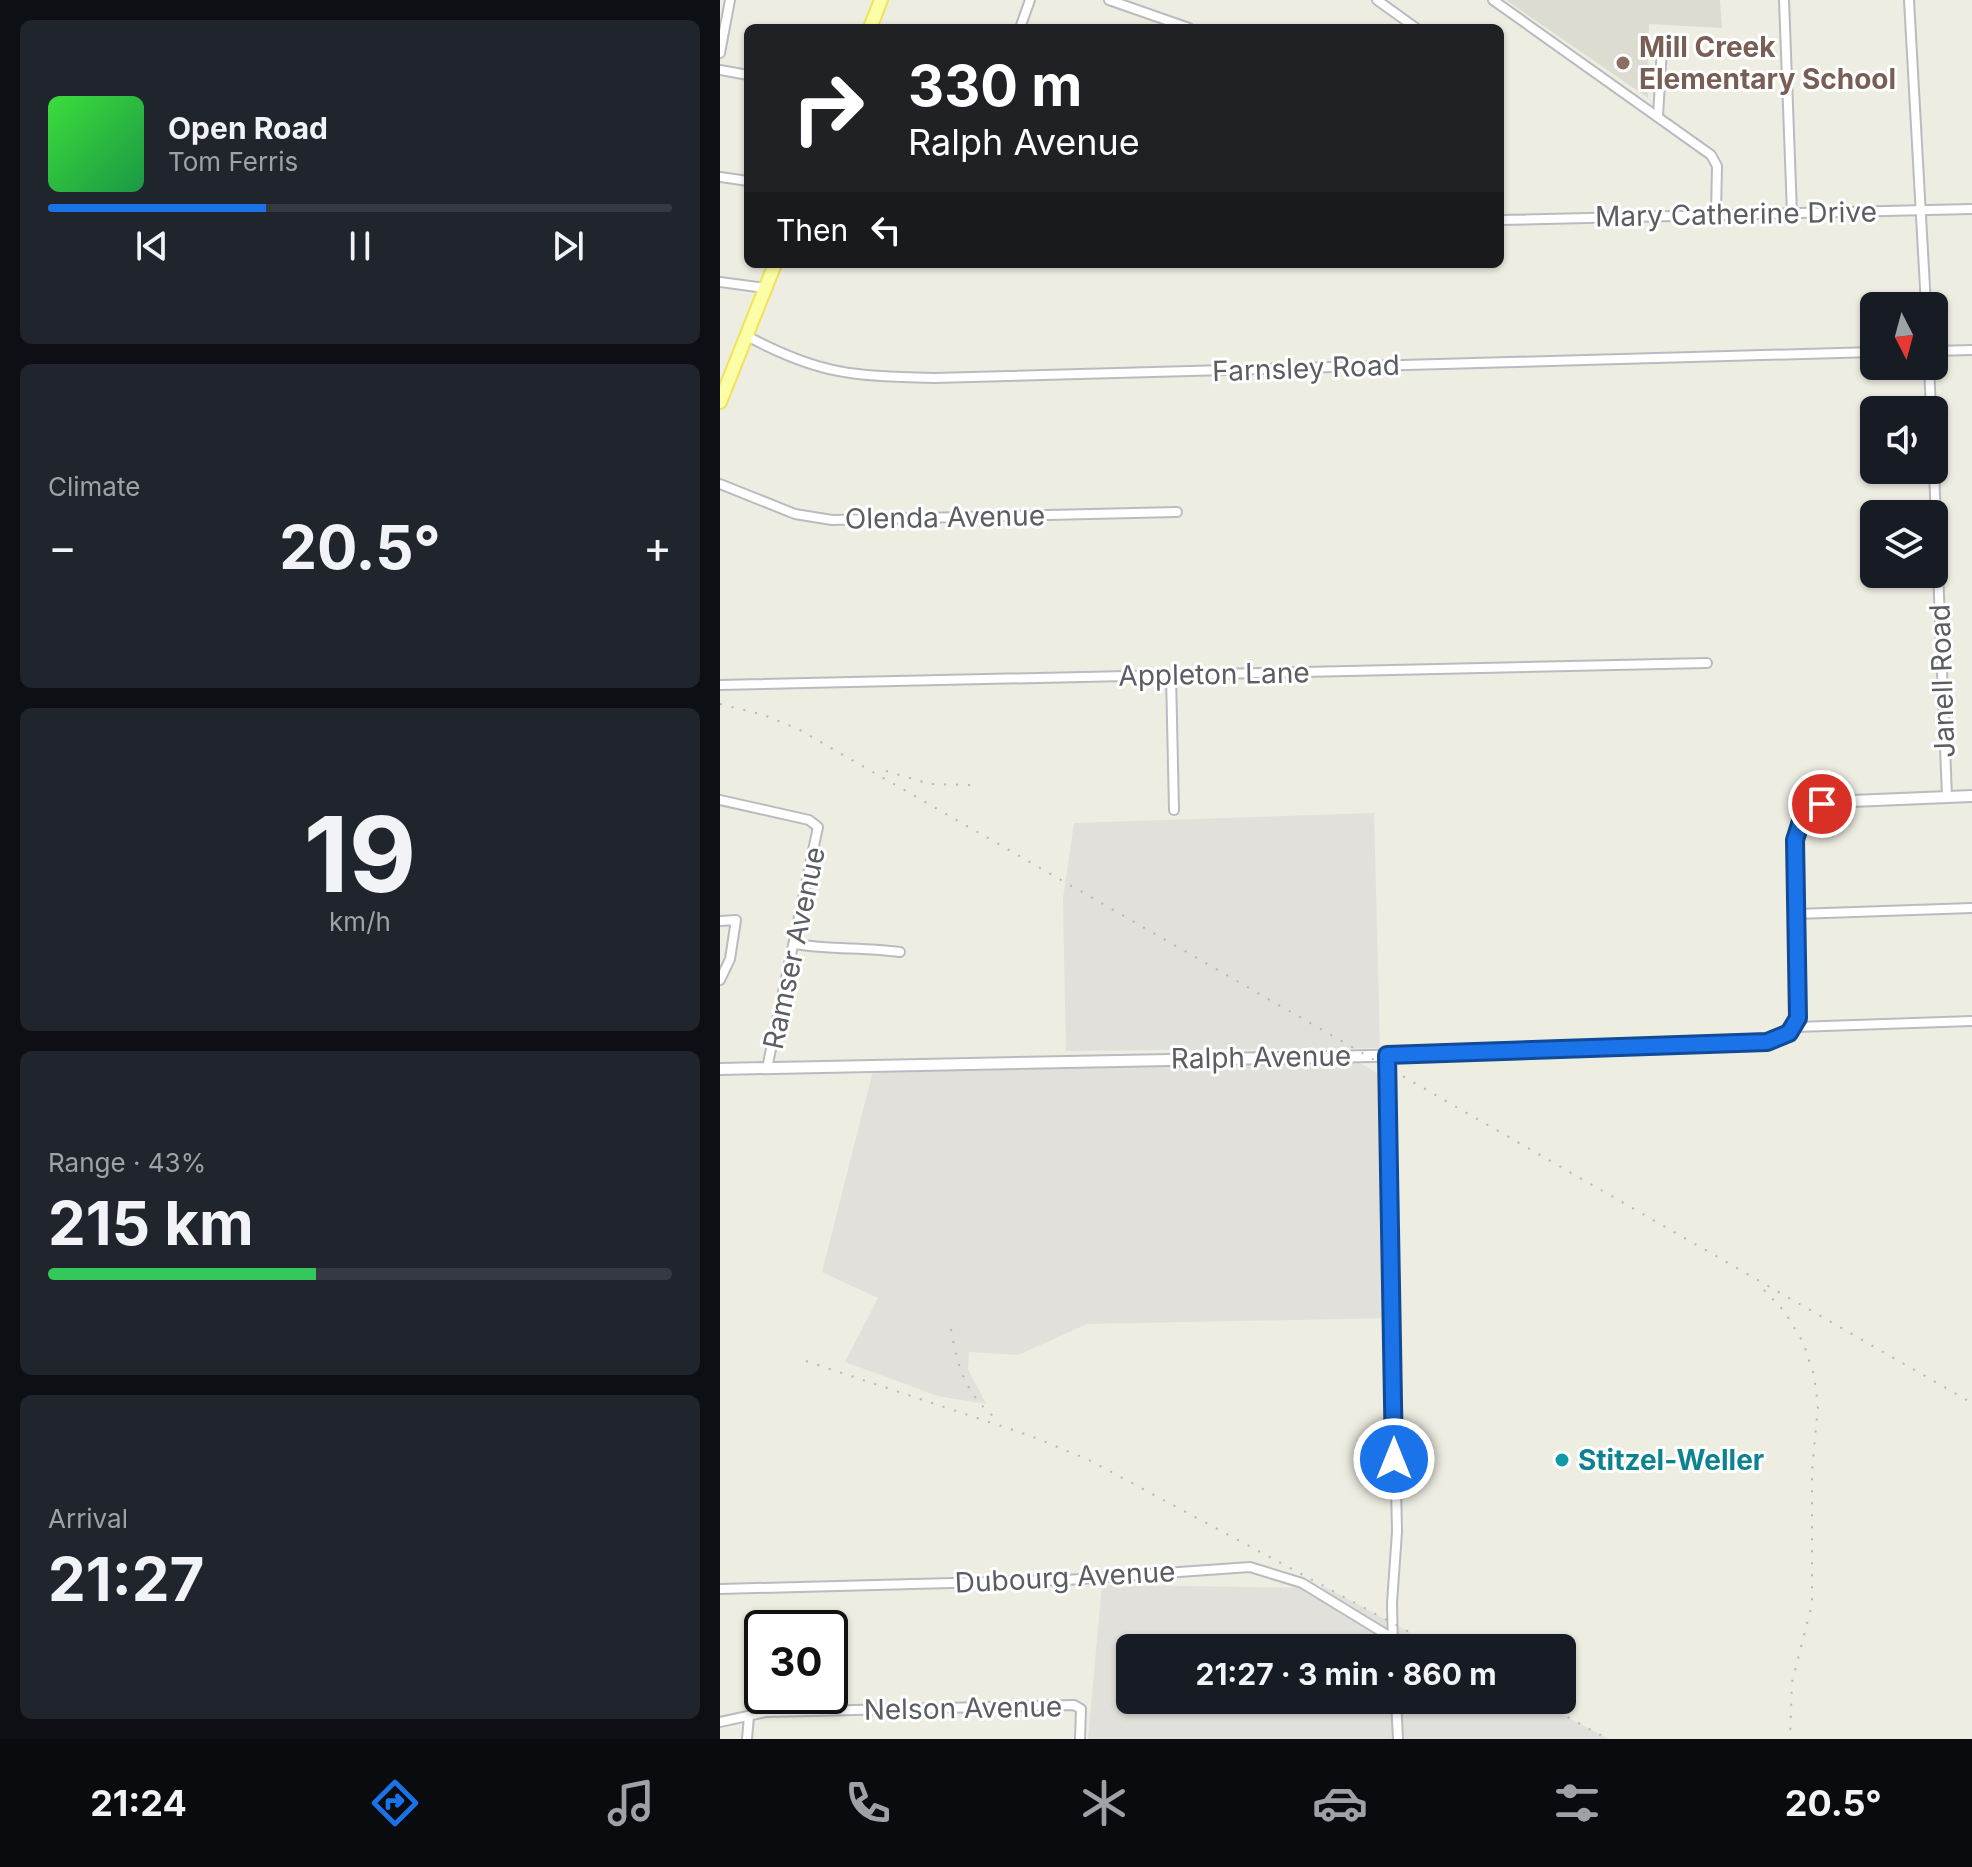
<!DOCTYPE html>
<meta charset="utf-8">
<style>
:root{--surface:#171b24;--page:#20242c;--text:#f1f3f6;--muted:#9ea1a6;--line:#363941;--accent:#1a73e8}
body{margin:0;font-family:Inter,sans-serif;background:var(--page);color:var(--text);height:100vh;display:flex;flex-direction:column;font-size:30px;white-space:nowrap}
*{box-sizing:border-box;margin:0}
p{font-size:26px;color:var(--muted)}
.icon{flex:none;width:44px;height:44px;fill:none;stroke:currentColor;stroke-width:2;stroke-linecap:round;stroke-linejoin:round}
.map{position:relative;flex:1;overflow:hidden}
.drawer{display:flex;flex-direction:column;gap:20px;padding:20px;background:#0d0f14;width:720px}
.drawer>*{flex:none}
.banner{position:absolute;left:24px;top:24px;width:760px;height:244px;border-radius:12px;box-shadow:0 2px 6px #0004;background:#202124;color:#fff;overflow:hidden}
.needle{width:52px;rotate:174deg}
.buttons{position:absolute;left:1140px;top:292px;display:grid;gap:16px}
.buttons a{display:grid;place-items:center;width:88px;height:88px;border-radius:12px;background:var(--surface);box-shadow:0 2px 6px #0004;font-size:40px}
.speed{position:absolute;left:24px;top:1610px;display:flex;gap:16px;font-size:40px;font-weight:700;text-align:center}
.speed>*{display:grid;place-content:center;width:104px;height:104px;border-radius:50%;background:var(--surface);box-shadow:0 2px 6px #0004;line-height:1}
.speed .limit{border:4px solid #111;border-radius:12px;background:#fff;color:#111}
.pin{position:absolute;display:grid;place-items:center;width:68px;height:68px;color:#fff;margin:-34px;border:4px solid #fff;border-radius:50%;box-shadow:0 2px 8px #0007}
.me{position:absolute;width:88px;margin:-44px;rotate:0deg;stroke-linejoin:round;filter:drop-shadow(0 0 6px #0008)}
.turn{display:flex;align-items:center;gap:28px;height:168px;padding:0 32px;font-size:36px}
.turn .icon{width:104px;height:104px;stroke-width:2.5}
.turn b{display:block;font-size:56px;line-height:68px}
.then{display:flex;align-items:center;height:76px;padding:0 32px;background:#0003;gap:16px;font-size:30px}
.big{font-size:60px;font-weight:700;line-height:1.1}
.drawer .widget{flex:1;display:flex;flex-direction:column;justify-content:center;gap:12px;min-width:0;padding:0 28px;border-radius:12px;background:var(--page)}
.drawer .dial{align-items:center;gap:0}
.dial b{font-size:104px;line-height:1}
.song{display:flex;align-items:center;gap:24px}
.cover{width:96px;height:96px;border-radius:12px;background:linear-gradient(135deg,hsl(120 70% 55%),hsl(140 70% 35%))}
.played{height:8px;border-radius:4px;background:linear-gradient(90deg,var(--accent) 35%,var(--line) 35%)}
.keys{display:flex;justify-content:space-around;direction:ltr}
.heat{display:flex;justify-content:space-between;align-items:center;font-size:44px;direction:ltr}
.charge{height:12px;border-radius:6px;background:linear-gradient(90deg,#34c759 43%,var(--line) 0)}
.trip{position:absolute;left:396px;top:1634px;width:460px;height:80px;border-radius:12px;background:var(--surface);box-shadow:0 2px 6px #0004;font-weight:700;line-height:80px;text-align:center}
.tab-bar{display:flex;height:128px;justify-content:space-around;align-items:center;background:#090b0e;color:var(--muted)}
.tab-bar .icon{width:56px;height:56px}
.tab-bar .active{color:var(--accent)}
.tab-bar b{font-size:36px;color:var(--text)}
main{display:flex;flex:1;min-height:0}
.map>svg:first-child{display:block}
.industrial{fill:#e1e0da}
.education{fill:#dddcd0}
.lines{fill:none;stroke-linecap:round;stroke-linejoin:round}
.minor-casing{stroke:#babbc1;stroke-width:12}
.tertiary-casing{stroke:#babbc1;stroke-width:14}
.primary-casing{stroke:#f0e259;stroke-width:16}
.minor{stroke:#fff;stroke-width:8}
.tertiary{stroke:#fff;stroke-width:10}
.primary{stroke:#fcfea7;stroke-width:12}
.rail{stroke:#b5b6b6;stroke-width:2;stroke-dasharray:2 10;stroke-linecap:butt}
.route-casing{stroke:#114b97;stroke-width:20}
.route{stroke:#1a73e8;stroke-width:14}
.education-dot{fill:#8d6e63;stroke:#fff;stroke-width:3}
.culture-dot{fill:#0f9aa8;stroke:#fff;stroke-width:3}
.labels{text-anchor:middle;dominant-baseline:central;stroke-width:6;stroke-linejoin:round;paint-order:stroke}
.education-label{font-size:28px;font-weight:bold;fill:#785e54;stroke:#fff;text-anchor:start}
.street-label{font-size:28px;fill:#5b5d63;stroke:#fff}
.culture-label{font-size:28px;font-weight:bold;fill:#0d838f;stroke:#fff;text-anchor:start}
</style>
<main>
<section class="drawer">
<div class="widget">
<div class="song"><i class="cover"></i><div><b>Open Road</b><p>Tom Ferris</p></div></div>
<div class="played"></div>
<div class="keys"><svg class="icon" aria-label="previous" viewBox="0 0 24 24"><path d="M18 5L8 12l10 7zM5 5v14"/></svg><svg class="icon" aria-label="pause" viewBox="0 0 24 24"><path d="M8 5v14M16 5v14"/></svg><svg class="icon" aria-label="next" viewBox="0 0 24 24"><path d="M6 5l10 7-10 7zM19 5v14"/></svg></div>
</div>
<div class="widget"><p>Climate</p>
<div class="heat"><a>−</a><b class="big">20.5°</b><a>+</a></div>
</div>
<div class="widget dial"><b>19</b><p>km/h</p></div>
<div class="widget"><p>Range · 43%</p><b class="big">215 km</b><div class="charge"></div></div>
<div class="widget"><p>Arrival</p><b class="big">21:27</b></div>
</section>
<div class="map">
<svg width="1252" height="1739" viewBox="0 0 1252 1739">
<rect width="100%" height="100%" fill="#edede2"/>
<g class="industrial">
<path d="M654,813l6,235 -314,3 -3,-152 11,-76z"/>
<path d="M638,1062l24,14 8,242 -303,6 -69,31 -49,-3 -1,17 18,35 -48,-8 -93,-34 33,-64 -56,-26 51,-201z"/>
<path d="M382,1585l225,3 112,60h-309v52h406l72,39h-520z"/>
</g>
<path class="education" d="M786,0h214l2,28 -73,-4 -1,74z"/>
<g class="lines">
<g class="minor-casing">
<g id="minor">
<path d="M389,0l80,28"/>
<path d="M657,0l39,28"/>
<path d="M773,0l218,155 6,11 -1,49"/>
<path d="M1064,0l8,213"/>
<path d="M1189,0l17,306"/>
<path d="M300,28l10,-28"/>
<path d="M0,53l10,-53"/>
<path d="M0,70l28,5"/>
<path d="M938,116l4,-69"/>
<path d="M0,177l28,4"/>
<path d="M780,220l472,-11"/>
<path d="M0,282l45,6"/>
<path d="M27,336c73,39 106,40 187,42l940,-26"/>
<path d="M1214,351l38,-1"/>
<path d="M1209,366l2,44"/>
<path d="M1214,470l13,327"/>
<path d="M0,484l75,30 37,6 345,-8"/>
<path d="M451,675l3,135"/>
<path d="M0,685l987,-22"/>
<path d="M0,800l89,20 9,7 -51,241"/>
<path d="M1076,914l176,-6"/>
<path d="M0,921l16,-1 -6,39 -10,21"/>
<path d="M75,944c36,6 69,3 105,8"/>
<path d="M1076,1027l176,-6"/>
<path d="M667,1055l10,477 -5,71 1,45"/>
<path d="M0,1589l346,-9 184,-13 52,16 90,55"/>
<path d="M676,1700l2,39"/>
<path d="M0,1722l46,-10 308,-7 7,4 -1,30"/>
<path d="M27,1739l2,-23"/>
</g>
</g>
<g class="tertiary-casing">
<path id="tertiary" d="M0,1069l652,-13 407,-17 17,-12 2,-9 -3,-178 12,-27 21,-11 144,-6"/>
</g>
<g class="primary-casing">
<g id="primary">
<path d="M150,28l11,-28"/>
<path d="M0,402l55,-138"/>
</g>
</g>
<use href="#minor" class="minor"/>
<use href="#tertiary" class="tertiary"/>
<use href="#primary" class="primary"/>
<g class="rail">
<path d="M0,704l44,11 34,14 1174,674"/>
<path d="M166,771l44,13 42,1"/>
<path d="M1044,1290l20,21 19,31 11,33 4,31 -6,65v133l-20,78 -2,57"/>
<path d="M231,1329c6,38 16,69 49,92"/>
<path d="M86,1361l225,75 58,24 350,188"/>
<path d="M816,1700l72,39"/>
</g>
</g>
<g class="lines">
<g class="route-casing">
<path id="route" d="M674,1459l-7,-404 380,-13 22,-9 9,-15 -3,-178 6,-19 21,-17"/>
</g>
<use href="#route" class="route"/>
</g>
<circle class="education-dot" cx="903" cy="63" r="8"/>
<circle class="culture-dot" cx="842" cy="1460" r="8"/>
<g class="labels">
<g class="education-label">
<text x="919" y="47">Mill Creek<tspan x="919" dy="32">Elementary School</tspan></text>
</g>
<g class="street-label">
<text transform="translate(1016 214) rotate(-1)">Mary Catherine Drive</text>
<text transform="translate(586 368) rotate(-2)">Farnsley Road</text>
<text transform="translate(225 517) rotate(-1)">Olenda Avenue</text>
<text transform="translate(494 674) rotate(-1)">Appleton Lane</text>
<text transform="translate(1222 681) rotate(-92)">Janell Road</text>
<text transform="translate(74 948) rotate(-78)">Ramser Avenue</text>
<text transform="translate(541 1057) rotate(-1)">Ralph Avenue</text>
<text transform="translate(345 1577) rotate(-3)">Dubourg Avenue</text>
<text transform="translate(243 1708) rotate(-1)">Nelson Avenue</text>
</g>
<g class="culture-label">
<text x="858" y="1460">Stitzel-Weller</text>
</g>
</g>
</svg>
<div class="buttons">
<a><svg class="needle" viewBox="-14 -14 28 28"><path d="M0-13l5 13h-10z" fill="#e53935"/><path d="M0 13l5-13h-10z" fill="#9ea1a6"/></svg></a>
<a><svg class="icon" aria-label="sound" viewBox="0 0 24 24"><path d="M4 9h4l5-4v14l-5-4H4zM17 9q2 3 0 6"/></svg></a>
<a><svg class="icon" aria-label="layers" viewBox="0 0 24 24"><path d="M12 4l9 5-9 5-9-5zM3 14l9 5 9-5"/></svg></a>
</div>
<div class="speed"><div class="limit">30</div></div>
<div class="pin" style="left:1102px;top:804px;background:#d93025"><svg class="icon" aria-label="arrive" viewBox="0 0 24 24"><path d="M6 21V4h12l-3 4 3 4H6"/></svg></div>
<svg class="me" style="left:674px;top:1459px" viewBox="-20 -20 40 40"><circle r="17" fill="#1a73e8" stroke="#fff" stroke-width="3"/><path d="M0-11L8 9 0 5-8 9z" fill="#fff"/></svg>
<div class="trip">21:27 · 3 min · 860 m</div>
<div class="banner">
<div class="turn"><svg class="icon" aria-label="right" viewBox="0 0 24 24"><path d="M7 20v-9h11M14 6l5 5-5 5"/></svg><div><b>330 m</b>Ralph Avenue</div></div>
<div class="then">Then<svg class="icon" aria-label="left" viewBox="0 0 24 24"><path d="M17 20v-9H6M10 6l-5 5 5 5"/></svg></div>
</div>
</div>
</main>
<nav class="tab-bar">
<b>21:24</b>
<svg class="icon active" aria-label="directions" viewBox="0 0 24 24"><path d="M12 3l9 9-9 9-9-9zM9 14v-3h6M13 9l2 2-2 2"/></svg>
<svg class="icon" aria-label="music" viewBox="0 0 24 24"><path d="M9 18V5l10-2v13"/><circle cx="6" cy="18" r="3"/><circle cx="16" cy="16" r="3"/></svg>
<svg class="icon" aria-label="phone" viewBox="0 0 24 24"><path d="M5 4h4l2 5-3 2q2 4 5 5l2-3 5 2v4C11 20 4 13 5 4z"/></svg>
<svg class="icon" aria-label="climate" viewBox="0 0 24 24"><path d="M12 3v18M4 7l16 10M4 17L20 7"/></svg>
<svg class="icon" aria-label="car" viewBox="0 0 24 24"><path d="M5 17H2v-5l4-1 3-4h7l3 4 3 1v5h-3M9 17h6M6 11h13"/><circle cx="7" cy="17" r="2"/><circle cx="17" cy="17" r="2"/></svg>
<svg class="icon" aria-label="filters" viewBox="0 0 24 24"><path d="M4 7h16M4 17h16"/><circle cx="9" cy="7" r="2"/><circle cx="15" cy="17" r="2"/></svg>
<b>20.5°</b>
</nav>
